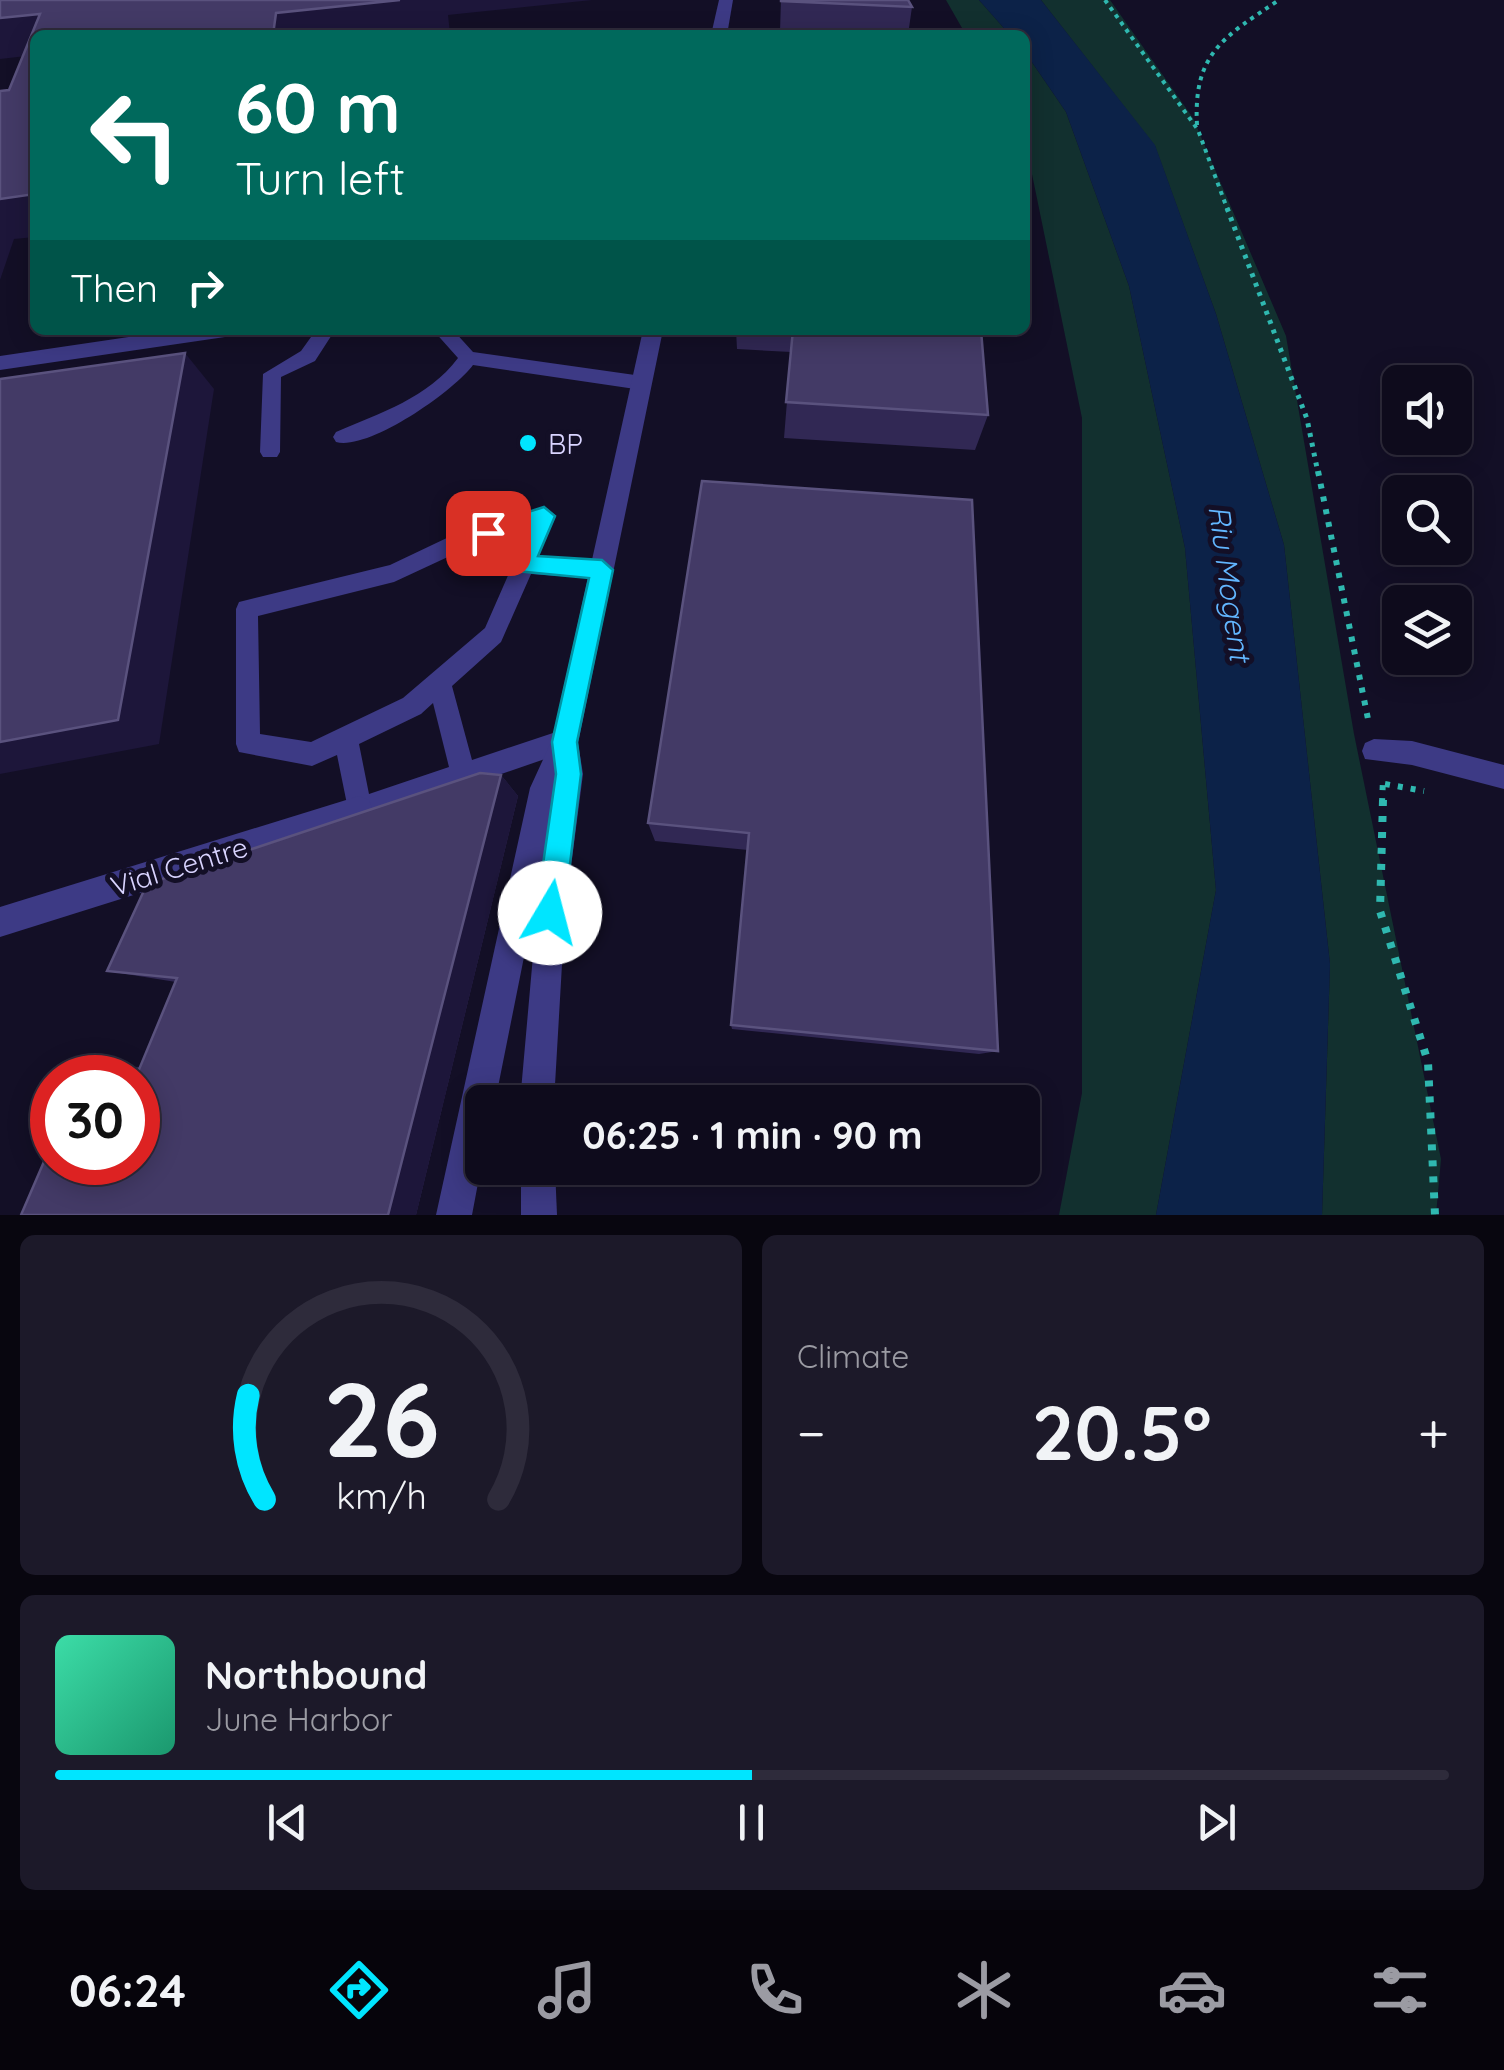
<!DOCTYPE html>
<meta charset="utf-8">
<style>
:root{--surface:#0e0b1c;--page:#1c1929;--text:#f1f3f6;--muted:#9b9ba3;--line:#2e2b3b;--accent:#00e5ff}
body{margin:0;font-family:Quicksand,sans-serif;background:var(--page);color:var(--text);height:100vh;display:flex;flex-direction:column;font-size:38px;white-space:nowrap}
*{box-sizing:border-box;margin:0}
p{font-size:32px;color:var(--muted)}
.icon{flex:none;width:55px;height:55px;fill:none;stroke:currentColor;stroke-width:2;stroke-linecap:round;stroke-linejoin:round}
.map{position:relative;height:1215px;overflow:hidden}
.panel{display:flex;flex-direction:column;gap:20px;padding:20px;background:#08060f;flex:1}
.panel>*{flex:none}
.banner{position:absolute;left:30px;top:30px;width:1000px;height:305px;border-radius:15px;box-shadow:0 5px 25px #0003,0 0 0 2px var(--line);background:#00695c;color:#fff;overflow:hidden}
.tools{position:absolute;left:1382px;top:365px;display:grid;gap:20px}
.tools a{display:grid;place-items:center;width:90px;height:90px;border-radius:15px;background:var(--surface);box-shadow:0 5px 25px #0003,0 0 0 2px var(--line);font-size:50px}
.speed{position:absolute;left:30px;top:1055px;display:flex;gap:20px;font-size:50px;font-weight:700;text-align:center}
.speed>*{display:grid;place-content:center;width:130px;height:130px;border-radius:50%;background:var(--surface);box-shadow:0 5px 25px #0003,0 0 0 2px var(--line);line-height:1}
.speed .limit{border:15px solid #d22;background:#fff;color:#111}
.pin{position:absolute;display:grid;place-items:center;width:85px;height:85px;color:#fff;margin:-42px;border-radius:20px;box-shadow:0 5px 15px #0006}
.me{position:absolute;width:110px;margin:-55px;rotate:8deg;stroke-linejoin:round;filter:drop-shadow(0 0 8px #0008)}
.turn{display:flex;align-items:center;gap:35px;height:210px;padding:0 40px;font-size:45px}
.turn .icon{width:130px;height:130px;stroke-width:2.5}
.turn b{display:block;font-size:70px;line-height:85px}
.then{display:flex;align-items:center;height:95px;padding:0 40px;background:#0003;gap:20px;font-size:38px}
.big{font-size:75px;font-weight:700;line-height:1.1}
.panel .card{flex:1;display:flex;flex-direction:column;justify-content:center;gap:15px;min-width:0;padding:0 35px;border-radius:15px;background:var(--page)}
.panel .dial{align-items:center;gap:0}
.dial svg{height:260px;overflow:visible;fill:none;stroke:var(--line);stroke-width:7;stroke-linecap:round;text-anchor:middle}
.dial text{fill:var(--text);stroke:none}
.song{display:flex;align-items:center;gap:30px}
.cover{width:120px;height:120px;border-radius:15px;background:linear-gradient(135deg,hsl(160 70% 55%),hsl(160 70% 35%))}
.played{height:10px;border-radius:5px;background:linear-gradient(90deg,var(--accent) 50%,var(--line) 50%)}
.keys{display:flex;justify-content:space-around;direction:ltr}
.heat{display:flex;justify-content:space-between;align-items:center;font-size:55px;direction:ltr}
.panel .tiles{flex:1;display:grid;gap:20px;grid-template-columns:1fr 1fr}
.card:last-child{grid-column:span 2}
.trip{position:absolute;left:465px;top:1085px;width:575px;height:100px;border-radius:15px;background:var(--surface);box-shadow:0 5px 25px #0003,0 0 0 2px var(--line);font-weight:700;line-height:100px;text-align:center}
.tabs{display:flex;height:160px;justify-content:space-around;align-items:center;background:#06040b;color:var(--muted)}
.tabs .icon{width:70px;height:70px}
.tabs .active{color:var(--accent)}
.tabs b{font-size:45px;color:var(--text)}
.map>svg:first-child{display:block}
.green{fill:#12302f}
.water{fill:#0c2248}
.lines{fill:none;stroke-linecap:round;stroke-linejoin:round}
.path-far3{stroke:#2fb8b0;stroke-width:4;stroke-dasharray:4 5;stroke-linecap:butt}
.path-far2{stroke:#2fb8b0;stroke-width:5;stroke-dasharray:4 6;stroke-linecap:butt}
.path-far1{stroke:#2fb8b0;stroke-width:6;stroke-dasharray:5 8;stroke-linecap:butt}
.path{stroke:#2fb8b0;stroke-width:8;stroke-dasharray:6 10;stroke-linecap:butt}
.service{fill:#3d3a85;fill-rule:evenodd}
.minor{fill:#3d3a85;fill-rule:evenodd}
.wall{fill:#312854}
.shaded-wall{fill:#1d163a}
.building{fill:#433a66;stroke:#5a527e;stroke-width:2.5}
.route{fill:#00e5ff;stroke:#0095a6;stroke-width:2.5}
.poi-dot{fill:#00e5ff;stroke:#130f26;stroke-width:4}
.labels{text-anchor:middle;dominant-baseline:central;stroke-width:10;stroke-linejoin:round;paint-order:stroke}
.poi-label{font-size:28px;fill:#d9d4ff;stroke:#130f26;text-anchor:start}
.street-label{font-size:28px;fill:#d9d4ff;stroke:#130f26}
.water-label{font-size:30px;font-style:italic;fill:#62b6ff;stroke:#130f26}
</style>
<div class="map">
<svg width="1504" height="1215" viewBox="0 0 1504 1215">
<rect width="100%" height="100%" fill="#130f26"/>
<g class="green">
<path d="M946,0h33l31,35h-44z"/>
<path d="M1041,0h69l83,118 93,218 68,398 87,425 -5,56h-114l8,-251 -46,-419 -68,-231 -61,-168z"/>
<path d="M1025,52l41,60 63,174 56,262 31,342 -60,325h-97l23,-122v-675l-57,-278z"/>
</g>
<path class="water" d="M979,0h62l114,145 61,169 68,231 46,419 -8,251h-166l60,-325 -31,-342 -56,-262 -63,-174 -41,-60v-17h-15z"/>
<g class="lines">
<g class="path-far3">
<path d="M1105,0l93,130 30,81"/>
<path d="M1197,125c-4,-72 27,-88 82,-125"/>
</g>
<path class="path-far2" d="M1227,208l80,211 11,54"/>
<g class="path-far1">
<path d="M1318,471l51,253"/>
<path d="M1385,784l39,7"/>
<path d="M1382,803l1,-24"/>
</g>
<path class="path" d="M1383,800l-3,111 48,151 7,153"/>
<g class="service">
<path d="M316,330h19l-20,31 -34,16 -1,75 -3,5h-14l-3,-5 3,-78 38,-23z"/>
<path d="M433,330h20l20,22 169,24 9,7 -9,7 -169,-25c-20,27 -105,86 -137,77l-3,-5 3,-5c44,-19 92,-34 122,-74z"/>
<path d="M545,507l11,9 -18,40 64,5 8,2 3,7 -3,7 -8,2 -71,-5 -30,68 -49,44 20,74 93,-31 9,4 3,8 -3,8 -215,74 -9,-4 -13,-64 -25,11 -73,-14 -3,-8v-135l3,-7 151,-37 61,-29zM528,530l-43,98 -82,70 -92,44 -51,-8 -2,-118 136,-34 71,-33zM433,703l16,64 -80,27 -10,-50 62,-30z"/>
<path d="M1374,739l38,2 92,24v24l-92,-24 -47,-6 -3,-8 3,-8z"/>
</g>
<g class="minor">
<path d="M719,0h14l-6,35h-16z"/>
<path d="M176,330h59l-10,7 -225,33v-14z"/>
<path d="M643,330h20l-85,413 5,31 -18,139 -11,189h-34l20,-225 -45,225h-13v60l-10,53h-36l94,-427 22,-48z"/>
<path d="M359,796l10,4 4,10 -4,10 -10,4 -359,113v-30z"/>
<path d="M521,1168h34l2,47h-36z"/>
</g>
</g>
<g class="wall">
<path d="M781,0l131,7 -4,28h-51l-77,-4z"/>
<path d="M736,330h245l7,85 -13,35 -191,-12 7,-86 -54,-3z"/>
<path d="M702,481l296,570 -19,3 -247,-25 -1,-4 17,-175 -93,-9 -7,-18z"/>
<path d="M501,775l17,21 -102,419 -329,-150 53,2 36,-85 -69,-11z"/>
</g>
<g class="shaded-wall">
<path d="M400,0h192l-144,15 2,19 -177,1 3,-22z"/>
<path d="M40,14l-5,41 -35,4v-41z"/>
<path d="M35,194v43l-21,2 -14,41v-81z"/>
<path d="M185,353l29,36 -55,355 -159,30v-32z"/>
<path d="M501,775l17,21 -102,419h-28z"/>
</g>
<g class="building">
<path d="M0,0h400l-124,13 -3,22h-238v159l-35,5v-108l9,-1 31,-76 -40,4z"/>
<path d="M781,0h127l4,7 -131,-6z"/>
<path d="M793,330h188l7,85 -202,-13z"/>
<path d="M185,353l-67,367 -118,22v-363z"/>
<path d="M702,481l270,19 26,551 -267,-26 18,-192 -101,-10z"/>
<path d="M480,773l21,2 -113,440h-367l31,-72v19h86v-84h-57l6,-13 51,7 39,-94 -70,-7 40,-87z"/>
</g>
<path class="route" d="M544,507l11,9 -17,40 64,4 11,10 -36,172 4,32 -17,139 -4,10 -10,4 -10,-4 -4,-10 20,-139 -4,-32 37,-164 -73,-7 -3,-7 15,-34 -40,12 -11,-9 3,-6z"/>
<circle class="poi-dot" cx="528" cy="443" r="10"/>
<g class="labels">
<g class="poi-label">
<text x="548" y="443">BP</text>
</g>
<g class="street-label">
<text transform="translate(179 866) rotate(-17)">Vial Centre</text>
</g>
<g class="water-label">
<text transform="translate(1230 583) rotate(82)">Riu Mogent</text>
</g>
</g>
</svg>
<div class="tools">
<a><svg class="icon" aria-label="sound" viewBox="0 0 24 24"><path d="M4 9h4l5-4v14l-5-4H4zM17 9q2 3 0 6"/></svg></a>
<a><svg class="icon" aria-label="search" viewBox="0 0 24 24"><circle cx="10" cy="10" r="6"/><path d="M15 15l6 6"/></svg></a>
<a><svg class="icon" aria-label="layers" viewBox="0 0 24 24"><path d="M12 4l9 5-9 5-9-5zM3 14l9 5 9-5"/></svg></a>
</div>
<div class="speed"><div class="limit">30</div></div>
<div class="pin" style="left:488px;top:533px;background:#d93025"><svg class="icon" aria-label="arrive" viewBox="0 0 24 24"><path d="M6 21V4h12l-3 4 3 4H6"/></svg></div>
<svg class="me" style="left:550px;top:913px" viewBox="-20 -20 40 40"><circle r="19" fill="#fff"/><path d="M0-13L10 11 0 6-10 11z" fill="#00e5ff"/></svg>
<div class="trip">06:25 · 1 min · 90 m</div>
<div class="banner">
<div class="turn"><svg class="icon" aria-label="left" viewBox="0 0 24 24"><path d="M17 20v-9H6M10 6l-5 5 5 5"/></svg><div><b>60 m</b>Turn left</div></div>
<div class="then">Then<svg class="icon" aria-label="right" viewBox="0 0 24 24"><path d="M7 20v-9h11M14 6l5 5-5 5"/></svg></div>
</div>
</div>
<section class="panel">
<div class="tiles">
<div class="card dial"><svg viewBox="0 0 100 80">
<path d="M14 69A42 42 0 1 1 86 69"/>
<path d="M14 69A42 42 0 0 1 9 37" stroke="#00e5ff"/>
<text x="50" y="56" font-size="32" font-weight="700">26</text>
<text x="50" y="72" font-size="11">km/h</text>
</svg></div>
<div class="card"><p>Climate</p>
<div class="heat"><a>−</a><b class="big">20.5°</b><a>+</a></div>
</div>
<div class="card">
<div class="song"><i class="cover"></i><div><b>Northbound</b><p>June Harbor</p></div></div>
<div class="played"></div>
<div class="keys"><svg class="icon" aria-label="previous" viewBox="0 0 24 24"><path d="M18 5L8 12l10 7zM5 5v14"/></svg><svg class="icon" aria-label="pause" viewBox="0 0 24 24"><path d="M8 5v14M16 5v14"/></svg><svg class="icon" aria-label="next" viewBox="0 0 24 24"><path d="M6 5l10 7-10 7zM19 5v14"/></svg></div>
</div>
</div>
</section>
<nav class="tabs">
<b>06:24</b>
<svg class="icon active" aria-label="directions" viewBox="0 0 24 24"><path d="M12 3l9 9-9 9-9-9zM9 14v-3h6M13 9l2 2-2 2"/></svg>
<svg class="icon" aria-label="music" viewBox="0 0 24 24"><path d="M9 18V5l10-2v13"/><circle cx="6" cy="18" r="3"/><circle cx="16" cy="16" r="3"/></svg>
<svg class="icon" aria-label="phone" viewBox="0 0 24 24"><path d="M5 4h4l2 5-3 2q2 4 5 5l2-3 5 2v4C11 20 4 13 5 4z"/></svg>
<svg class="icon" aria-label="climate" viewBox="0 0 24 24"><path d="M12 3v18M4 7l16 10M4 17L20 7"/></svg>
<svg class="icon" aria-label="car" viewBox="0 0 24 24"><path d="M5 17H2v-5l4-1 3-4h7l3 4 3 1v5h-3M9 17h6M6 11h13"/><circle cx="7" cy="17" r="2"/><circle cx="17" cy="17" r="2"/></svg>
<svg class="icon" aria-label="filters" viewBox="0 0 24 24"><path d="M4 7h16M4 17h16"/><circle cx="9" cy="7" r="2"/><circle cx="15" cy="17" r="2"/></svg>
</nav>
